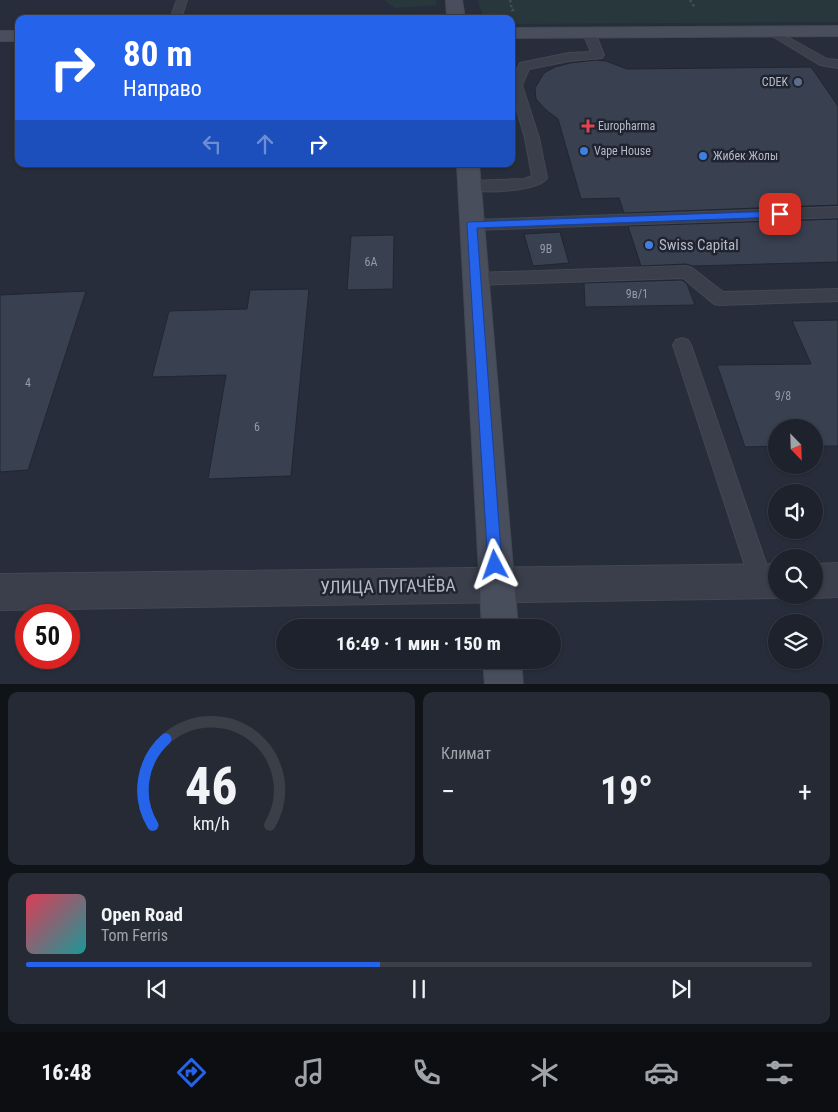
<!DOCTYPE html>
<html lang="ru">
<meta charset="utf-8">
<style>
:root{--surface:#1d222c;--page:#252a34;--text:#f1f3f6;--muted:#a0a4a9;--line:#3b3f48;--accent:#2563eb}
body{margin:0;font-family:"Roboto Condensed",sans-serif;background:var(--page);color:var(--text);height:100vh;display:flex;flex-direction:column;font-size:19px;white-space:nowrap}
*{box-sizing:border-box;margin:0}
p{font-size:16px;color:var(--muted)}
.icon{flex:none;width:28px;height:28px;fill:none;stroke:currentColor;stroke-width:2;stroke-linecap:round;stroke-linejoin:round}
.map{position:relative;height:684px;overflow:hidden}
.panel{display:flex;flex-direction:column;gap:8px;padding:8px;background:#101318;flex:1}
.panel>*{flex:none}
.guide{position:absolute;left:15px;top:15px;width:500px;height:152px;border-radius:10px;box-shadow:0 1px 4px #0004,0 0 0 1px var(--line);background:#2563eb;color:#fff;overflow:hidden}
.needle{width:32px;rotate:157deg}
.fabs{position:absolute;left:768px;top:419px;display:grid;gap:10px}
.fabs a{display:grid;place-items:center;width:55px;height:55px;border-radius:50%;background:var(--surface);box-shadow:0 1px 4px #0004,0 0 0 1px var(--line);font-size:25px}
.speed{position:absolute;left:15px;top:604px;display:flex;gap:10px;font-size:25px;font-weight:700;text-align:center}
.speed>*{display:grid;place-content:center;width:65px;height:65px;border-radius:50%;background:var(--surface);box-shadow:0 1px 4px #0004,0 0 0 1px var(--line);line-height:1}
.speed .limit{border:8px solid #d22;background:#fff;color:#111}
.pin{position:absolute;display:grid;place-items:center;width:42px;height:42px;color:#fff;margin:-21px;border-radius:10px;box-shadow:0 2px 8px #0006}
.me{position:absolute;width:55px;margin:-28px;rotate:356deg;stroke-linejoin:round;filter:drop-shadow(0 0 4px #0008)}
.turn{display:flex;align-items:center;gap:18px;height:105px;padding:0 25px;font-size:22px}
.turn .icon{width:65px;height:65px;stroke-width:2.5}
.turn b{display:block;font-size:35px;line-height:42px}
.lanes{display:flex;align-items:center;height:48px;padding:0 25px;background:#0003;justify-content:center;gap:25px;direction:ltr}
.lanes .off{opacity:.35}
.big{font-size:38px;font-weight:700;line-height:1.1}
.panel .card{flex:1;display:flex;flex-direction:column;justify-content:center;gap:8px;min-width:0;padding:0 18px;border-radius:10px;background:var(--page)}
.panel .dial{align-items:center;gap:0}
.dial svg{height:130px;overflow:visible;fill:none;stroke:var(--line);stroke-width:7;stroke-linecap:round;text-anchor:middle}
.dial text{fill:var(--text);stroke:none}
.song{display:flex;align-items:center;gap:15px}
.cover{width:60px;height:60px;border-radius:8px;background:linear-gradient(135deg,hsl(350 70% 55%),hsl(180 70% 35%))}
.played{height:5px;border-radius:2px;background:linear-gradient(90deg,var(--accent) 45%,var(--line) 45%)}
.keys{display:flex;justify-content:space-around;direction:ltr}
.heat{display:flex;justify-content:space-between;align-items:center;font-size:28px;direction:ltr}
.panel .tiles{flex:1;display:grid;gap:8px;grid-template-columns:1fr 1fr}
.card:last-child{grid-column:span 2}
.trip{position:absolute;left:276px;top:619px;width:285px;height:50px;border-radius:25px;background:var(--surface);box-shadow:0 1px 4px #0004,0 0 0 1px var(--line);font-weight:700;line-height:50px;text-align:center}
.tabs{display:flex;height:80px;justify-content:space-around;align-items:center;background:#0c0e12;color:var(--muted)}
.tabs .icon{width:35px;height:35px}
.tabs .active{color:var(--accent)}
.tabs b{font-size:22px;color:var(--text)}
.map>svg:first-child{display:block}
.green{fill:#28373b}
.building{fill:#394050;stroke:#212632}
.lines{fill:none;stroke-linecap:round;stroke-linejoin:round}
.lane-casing{stroke:#434854;stroke-width:2}
.street-casing{stroke:#434854;stroke-width:2}
.secondary-casing{stroke:#434854;stroke-width:2}
.path{stroke:#415054;stroke-width:2.5;stroke-dasharray:2.5 2.5;stroke-linecap:butt}
.lane{fill:#3a3f4b;fill-rule:evenodd}
.street{fill:#3a3f4b;fill-rule:evenodd}
.secondary{fill:#494e5d;fill-rule:evenodd}
.route{fill:#2563eb;stroke:#184099}
.service-dot{fill:#5c6f8a;stroke:#1f2430;stroke-width:2}
.health-dot{fill:#e0444e;stroke:#1f2430;stroke-width:2}
.shop-dot{fill:#3f7fe0;stroke:#1f2430;stroke-width:2}
.labels{text-anchor:middle;dominant-baseline:central;stroke-width:5;stroke-linejoin:round;paint-order:stroke}
.far-poi-label{font-size:12px;fill:#b6bac6;stroke:#1f2430;text-anchor:start}
.number-label{font-size:12px;fill:#959aa7}
.poi-label{font-size:15px;fill:#b6bac6;stroke:#1f2430;text-anchor:start}
.near-street-label{font-size:18px;fill:#b6bac6;stroke:#1f2430}
</style>
<div class="map">
<svg width="838" height="685" viewBox="0 0 838 685">
<rect width="100%" height="100%" fill="#272d3a"/>
<g class="green">
<path d="M384,0h52v5l-41,3z"/>
<path d="M478,0h360v22l-327,2v-5h-25l-7,-13z"/>
</g>
<g class="building">
<path d="M596,60l10,1 21,8 184,-2 27,39v99l-214,8 -5,-15 -38,1 -23,-80 -12,-9 -10,-11 -1,-11 9,-15 11,-6 15,-4z"/>
<path d="M838,219v43l-145,4 -7,-2 -45,2 -13,-40z"/>
<path d="M560,232l9,31 -36,3 -9,-32z"/>
<path d="M394,235l-1,54 -46,1 4,-54z"/>
<path d="M682,280l5,4 8,21 -110,2 -1,-24z"/>
<path d="M309,289l-18,187 -83,3 18,-104 -74,2 17,-66 78,-2 3,-19z"/>
<path d="M86,291l-58,179 -28,2v-177z"/>
<path d="M838,320v126h-24v-18h-38v18l-31,1 -28,-82 94,-1 -19,-43z"/>
</g>
<g class="lines">
<g class="lane-casing">
<g id="lane">
<path d="M177,0h10l-6,19h-11z"/>
<path d="M773,29l54,30 11,1v8l-18,-3 -51,-31 -2,-2 2,-2z"/>
<path d="M589,30l6,3 9,22 -2,3 -33,3 -40,8 -7,16 17,53 8,40c-9,14 -67,16 -82,11l-2,-3 2,-3 5,-2 54,-2 8,-3 -7,-38 -14,-48v-8l9,-19 49,-10 22,-1 -8,-19z"/>
<path d="M838,207v10l-366,13 -5,-1 -3,-4 3,-4 5,-1z"/>
<path d="M686,266l6,2 31,24 115,-3v12l-118,4 -6,-1 -31,-26 -208,7 -6,-2 -2,-4 2,-4 6,-2z"/>
<path d="M682,338l6,2 3,5 81,236 -3,8 -8,3 -8,-3 -3,-8 -77,-236 3,-5z"/>
</g>
</g>
<g class="street-casing">
<g id="street">
<path d="M838,563v34l-24,1 -8,-3h8v-31z"/>
<path d="M776,564v31h8l-8,3 -776,12v-36z"/>
</g>
</g>
<g class="secondary-casing">
<g id="secondary">
<path d="M446,0h16l3,19h-18z"/>
<path d="M838,26v10l-327,2v-10z"/>
<rect x="0" y="31" width="19" height="10"/>
<path d="M457,164h22l39,464h-36z"/>
<path d="M483,660h38l2,25h-38z"/>
</g>
</g>
<g class="path">
<path d="M510,0l2,10h3"/>
<path d="M690,0l5,8"/>
<path d="M482,15h19"/>
<path d="M268,19l156,-2"/>
</g>
<use href="#lane" class="lane"/>
<use href="#street" class="street"/>
<use href="#secondary" class="secondary"/>
</g>
<path class="route" d="M780,211l5,3 -5,3 -303,11 25,337 -2,5 -5,2 -5,-2 -2,-5 -21,-340 1,-3z"/>
<circle class="service-dot" cx="798" cy="82" r="5"/>
<path class="health-dot" d="M585.5 118.5h5v5h5v5h-5v5h-5v-5h-5v-5h5z"/>
<g class="shop-dot">
<circle cx="584" cy="151" r="5"/>
<circle cx="703" cy="156" r="5"/>
<circle cx="649" cy="245" r="5"/>
</g>
<g class="labels">
<g class="far-poi-label">
<text x="788" y="82" text-anchor="end">CDEK</text>
<text x="598" y="126">Europharma</text>
<text x="594" y="151">Vape House</text>
<text x="713" y="156">Жибек Жолы</text>
</g>
<g class="number-label">
<text x="546" y="249">9В</text>
<text x="371" y="262">6А</text>
<text x="637" y="294">9в/1</text>
<text x="28" y="383">4</text>
<text x="783" y="396">9/8</text>
<text x="257" y="427">6</text>
</g>
<g class="poi-label">
<text x="659" y="245">Swiss Capital</text>
</g>
<g class="near-street-label">
<text transform="translate(388 586) rotate(-1)">УЛИЦА ПУГАЧЁВА</text>
</g>
</g>
</svg>
<div class="fabs">
<a><svg class="needle" viewBox="-14 -14 28 28"><path d="M0-13l5 13h-10z" fill="#e53935"/><path d="M0 13l5-13h-10z" fill="#a0a4a9"/></svg></a>
<a><svg class="icon" aria-label="sound" viewBox="0 0 24 24"><path d="M4 9h4l5-4v14l-5-4H4zM17 9q2 3 0 6"/></svg></a>
<a><svg class="icon" aria-label="search" viewBox="0 0 24 24"><circle cx="10" cy="10" r="6"/><path d="M15 15l6 6"/></svg></a>
<a><svg class="icon" aria-label="layers" viewBox="0 0 24 24"><path d="M12 4l9 5-9 5-9-5zM3 14l9 5 9-5"/></svg></a>
</div>
<div class="speed"><div class="limit">50</div></div>
<div class="pin" style="left:780px;top:214px;background:#d93025"><svg class="icon" aria-label="arrive" viewBox="0 0 24 24"><path d="M6 21V4h12l-3 4 3 4H6"/></svg></div>
<svg class="me" style="left:495px;top:565px" viewBox="-20 -20 40 40"><path d="M0-17L14 15 0 8-14 15z" fill="#2563eb" stroke="#fff" stroke-width="4"/></svg>
<div class="trip">16:49 · 1 мин · 150 m</div>
<div class="guide">
<div class="turn"><svg class="icon" aria-label="right" viewBox="0 0 24 24"><path d="M7 20v-9h11M14 6l5 5-5 5"/></svg><div><b>80 m</b>Направо</div></div>
<div class="lanes"><svg class="icon off" aria-label="left" viewBox="0 0 24 24"><path d="M17 20v-9H6M10 6l-5 5 5 5"/></svg><svg class="icon off" aria-label="ahead" viewBox="0 0 24 24"><path d="M12 20V5M6 11l6-6 6 6"/></svg><svg class="icon" aria-label="right" viewBox="0 0 24 24"><path d="M7 20v-9h11M14 6l5 5-5 5"/></svg></div>
</div>
</div>
<section class="panel">
<div class="tiles">
<div class="card dial"><svg viewBox="0 0 100 80">
<path d="M14 69A42 42 0 1 1 86 69"/>
<path d="M14 69A42 42 0 0 1 22 16" stroke="#2563eb"/>
<text x="50" y="56" font-size="32" font-weight="700">46</text>
<text x="50" y="72" font-size="11">km/h</text>
</svg></div>
<div class="card"><p>Климат</p>
<div class="heat"><a>−</a><b class="big">19°</b><a>+</a></div>
</div>
<div class="card">
<div class="song"><i class="cover"></i><div><b>Open Road</b><p>Tom Ferris</p></div></div>
<div class="played"></div>
<div class="keys"><svg class="icon" aria-label="previous" viewBox="0 0 24 24"><path d="M18 5L8 12l10 7zM5 5v14"/></svg><svg class="icon" aria-label="pause" viewBox="0 0 24 24"><path d="M8 5v14M16 5v14"/></svg><svg class="icon" aria-label="next" viewBox="0 0 24 24"><path d="M6 5l10 7-10 7zM19 5v14"/></svg></div>
</div>
</div>
</section>
<nav class="tabs">
<b>16:48</b>
<svg class="icon active" aria-label="directions" viewBox="0 0 24 24"><path d="M12 3l9 9-9 9-9-9zM9 14v-3h6M13 9l2 2-2 2"/></svg>
<svg class="icon" aria-label="music" viewBox="0 0 24 24"><path d="M9 18V5l10-2v13"/><circle cx="6" cy="18" r="3"/><circle cx="16" cy="16" r="3"/></svg>
<svg class="icon" aria-label="phone" viewBox="0 0 24 24"><path d="M5 4h4l2 5-3 2q2 4 5 5l2-3 5 2v4C11 20 4 13 5 4z"/></svg>
<svg class="icon" aria-label="climate" viewBox="0 0 24 24"><path d="M12 3v18M4 7l16 10M4 17L20 7"/></svg>
<svg class="icon" aria-label="car" viewBox="0 0 24 24"><path d="M5 17H2v-5l4-1 3-4h7l3 4 3 1v5h-3M9 17h6M6 11h13"/><circle cx="7" cy="17" r="2"/><circle cx="17" cy="17" r="2"/></svg>
<svg class="icon" aria-label="filters" viewBox="0 0 24 24"><path d="M4 7h16M4 17h16"/><circle cx="9" cy="7" r="2"/><circle cx="15" cy="17" r="2"/></svg>
</nav>
